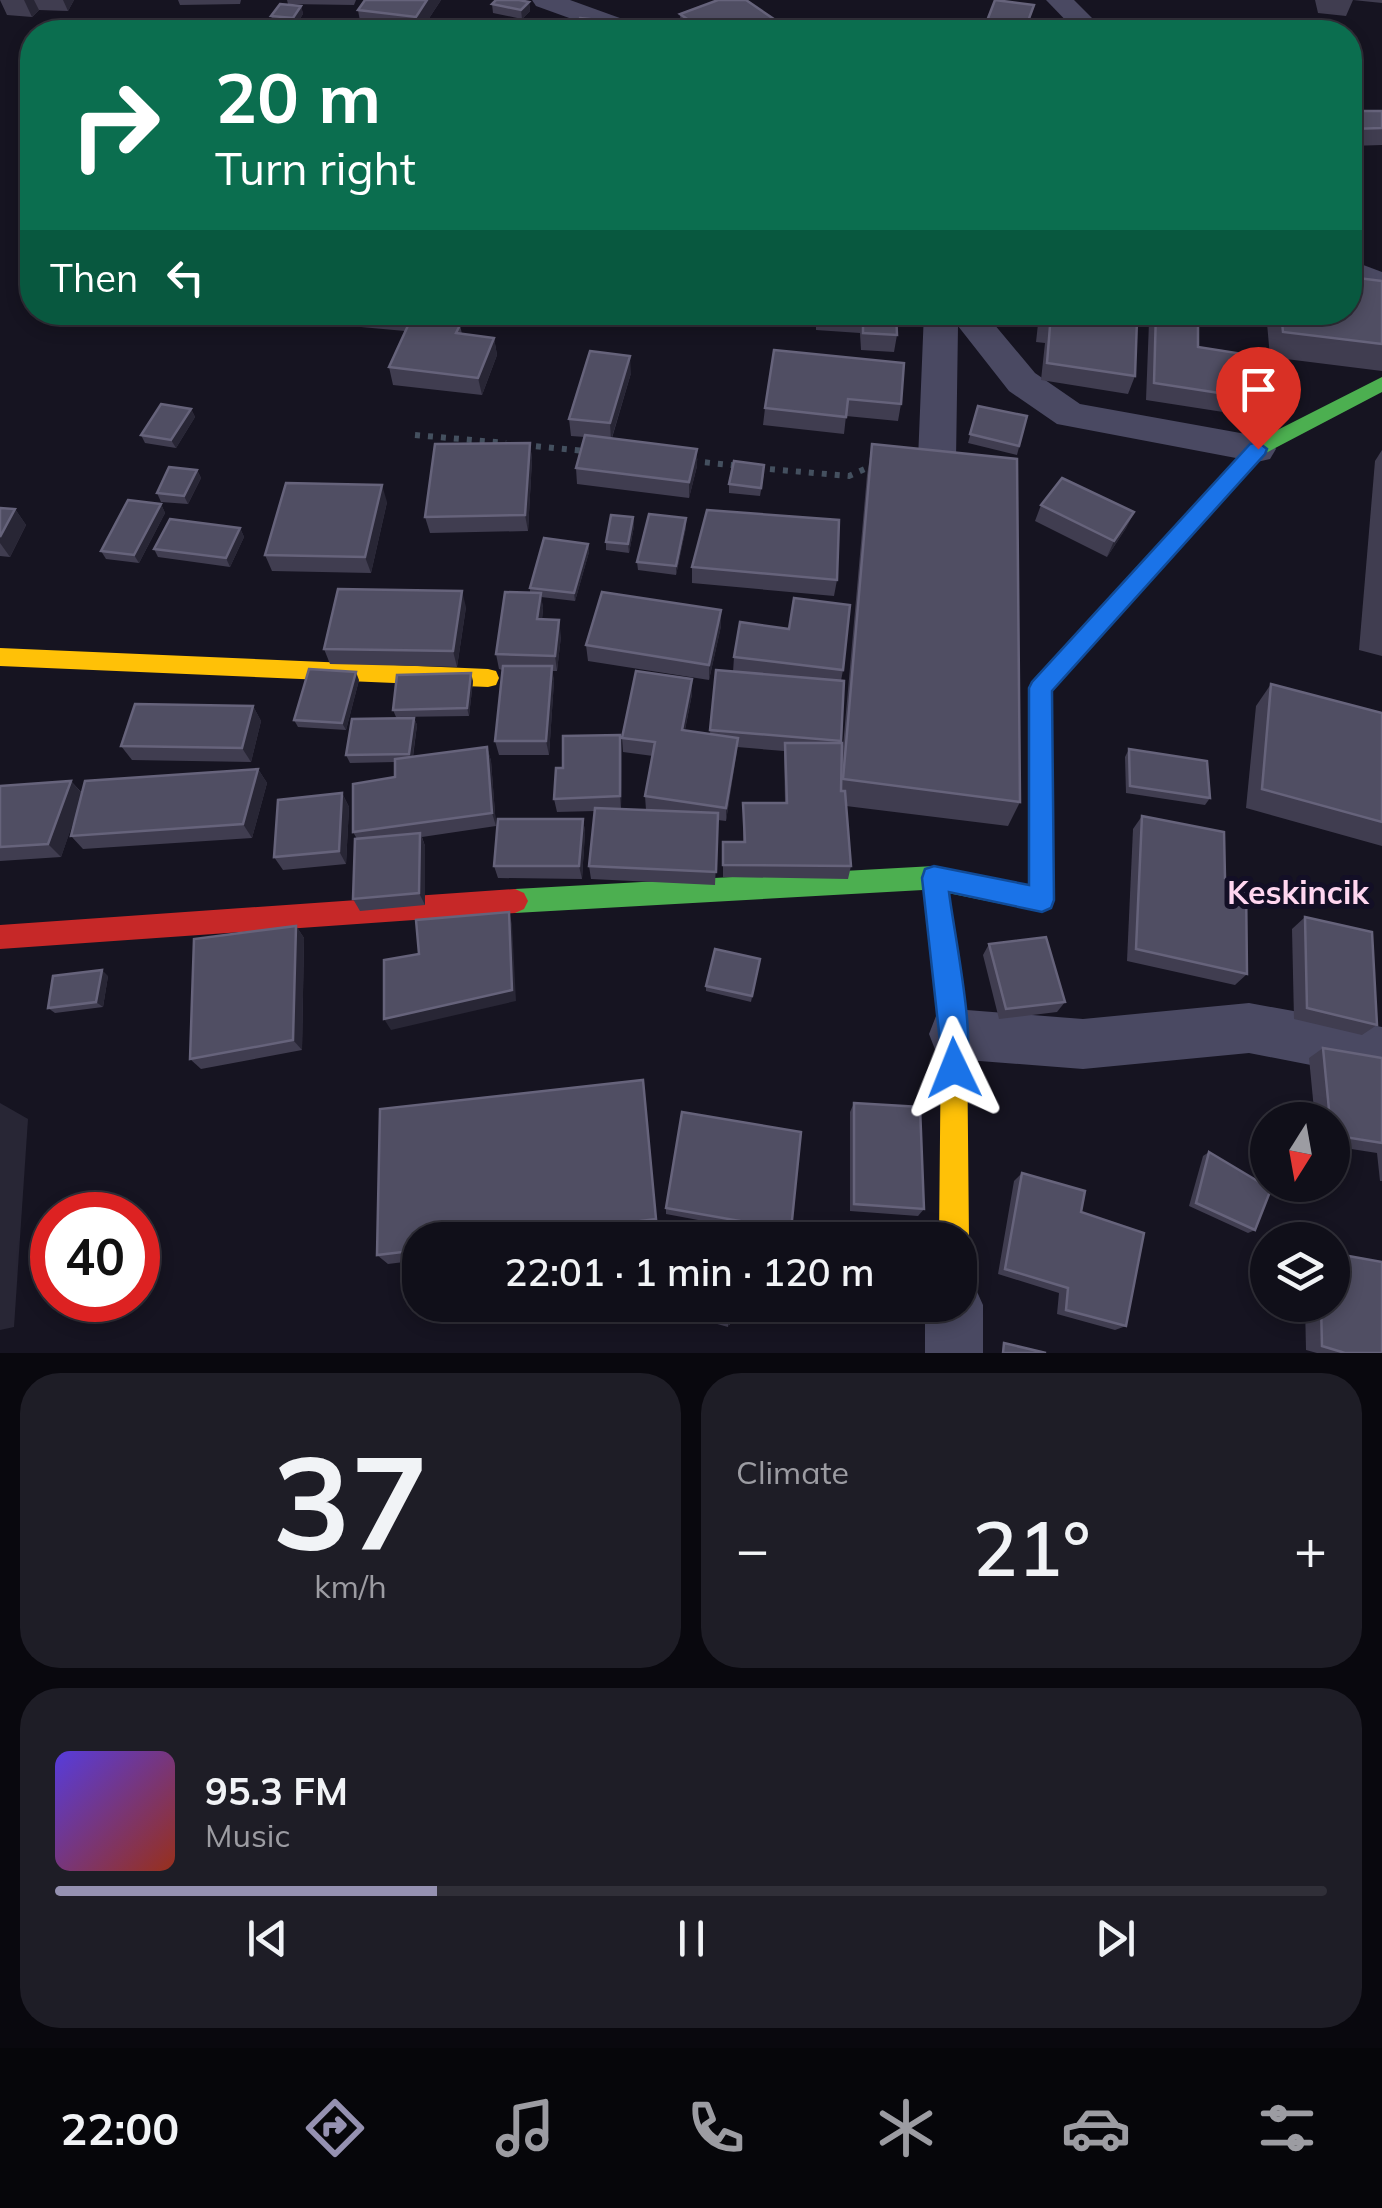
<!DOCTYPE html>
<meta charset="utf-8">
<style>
:root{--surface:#100f19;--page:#1e1d26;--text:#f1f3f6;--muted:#9c9ca2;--line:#302f38;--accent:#9591b1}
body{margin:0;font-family:Mulish,sans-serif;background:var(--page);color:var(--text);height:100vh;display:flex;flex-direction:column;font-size:38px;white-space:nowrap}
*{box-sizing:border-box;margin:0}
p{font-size:32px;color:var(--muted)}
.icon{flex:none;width:55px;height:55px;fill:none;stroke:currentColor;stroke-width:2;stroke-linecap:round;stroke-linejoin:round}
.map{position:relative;height:1353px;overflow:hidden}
.sheet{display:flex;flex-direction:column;gap:20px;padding:20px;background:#09080e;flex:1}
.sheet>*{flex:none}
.banner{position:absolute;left:20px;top:20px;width:1342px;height:305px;border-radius:40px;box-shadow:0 5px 15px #0003,0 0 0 2px var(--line);background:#0b6e4f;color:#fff;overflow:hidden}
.needle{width:65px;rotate:191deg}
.tools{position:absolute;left:1250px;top:1102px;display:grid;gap:20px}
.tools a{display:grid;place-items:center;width:100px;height:100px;border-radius:50%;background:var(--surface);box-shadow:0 5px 15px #0003,0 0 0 2px var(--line);font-size:50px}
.speed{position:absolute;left:30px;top:1192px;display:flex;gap:20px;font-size:50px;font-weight:700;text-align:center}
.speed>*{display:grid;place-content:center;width:130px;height:130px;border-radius:50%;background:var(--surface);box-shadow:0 5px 15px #0003,0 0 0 2px var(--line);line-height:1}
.speed .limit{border:15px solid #d22;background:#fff;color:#111}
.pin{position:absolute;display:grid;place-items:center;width:85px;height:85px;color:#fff;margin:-102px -42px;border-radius:50% 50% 50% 0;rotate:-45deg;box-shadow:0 0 10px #0007}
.pin .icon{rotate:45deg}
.me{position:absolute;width:110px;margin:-55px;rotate:358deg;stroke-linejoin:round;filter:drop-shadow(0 0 8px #0008)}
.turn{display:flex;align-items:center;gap:35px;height:210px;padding:0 30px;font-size:45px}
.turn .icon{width:130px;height:130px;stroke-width:2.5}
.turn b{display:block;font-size:70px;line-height:85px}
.then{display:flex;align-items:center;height:95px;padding:0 30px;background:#0003;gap:20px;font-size:38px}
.big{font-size:75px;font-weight:600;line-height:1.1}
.sheet .tile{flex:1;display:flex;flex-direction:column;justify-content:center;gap:15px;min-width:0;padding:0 35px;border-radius:40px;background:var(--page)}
.sheet .dial{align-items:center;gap:0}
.dial b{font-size:130px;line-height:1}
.song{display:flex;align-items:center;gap:30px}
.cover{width:120px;height:120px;border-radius:15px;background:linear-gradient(135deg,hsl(250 70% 55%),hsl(10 70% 35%))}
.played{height:10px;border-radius:5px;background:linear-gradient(90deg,var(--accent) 30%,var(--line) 30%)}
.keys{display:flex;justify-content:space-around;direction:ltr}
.heat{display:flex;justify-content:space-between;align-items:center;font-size:55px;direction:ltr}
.sheet .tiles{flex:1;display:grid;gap:20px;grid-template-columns:1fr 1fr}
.tile:last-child{grid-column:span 2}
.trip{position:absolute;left:402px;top:1222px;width:575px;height:100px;border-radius:40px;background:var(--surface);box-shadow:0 5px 15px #0003,0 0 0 2px var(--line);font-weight:600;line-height:100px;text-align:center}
.dock{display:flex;height:160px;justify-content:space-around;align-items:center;background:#06060a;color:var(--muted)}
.dock .icon{width:70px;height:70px}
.dock .on{color:var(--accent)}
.dock b{font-size:45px;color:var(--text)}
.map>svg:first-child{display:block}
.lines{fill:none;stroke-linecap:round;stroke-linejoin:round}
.path{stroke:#44505f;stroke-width:6;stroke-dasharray:5 8;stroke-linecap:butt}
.street{fill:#4a4962;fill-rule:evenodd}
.fast{fill:#4caf50;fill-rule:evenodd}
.slow{fill:#ffc107;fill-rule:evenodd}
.jam{fill:#c62828;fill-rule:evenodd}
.wall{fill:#403d50}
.shaded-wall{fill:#282635}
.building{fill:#504e63;stroke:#66637b;stroke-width:2.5}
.route{fill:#1a73e8;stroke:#114b97;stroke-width:2.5}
.labels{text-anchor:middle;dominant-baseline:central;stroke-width:10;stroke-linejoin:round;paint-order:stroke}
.quarter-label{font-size:32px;font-weight:bold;fill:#ffd6f0;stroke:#130f26}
</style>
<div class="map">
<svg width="1382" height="1353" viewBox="0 0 1382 1353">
<rect width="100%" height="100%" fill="#161421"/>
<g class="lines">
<g class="path">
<path d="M415,435l91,8"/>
<path d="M523,445l62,6"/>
<path d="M692,461l48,5"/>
<path d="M757,468l92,8 27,-12"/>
</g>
<g class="street">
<path d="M532,0h38l72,26 4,6h-38l-72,-26z"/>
<path d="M1046,0h28l32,32h-29z"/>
<path d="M1350,260l32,12v23l-32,-12z"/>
<path d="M924,312h60l51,61 45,31 177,32 13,3 6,10 -6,10 -13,3 -200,-38 -48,-33 -51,-65 -2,134 -6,10 -13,4 -13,-4 -6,-10z"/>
<path d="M1249,1003l133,24v52l-133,-26 -166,16 -129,-10 -18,-7 -7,-18 7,-18 18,-7 129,10z"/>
<path d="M960,1279l14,6 9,20v48h-58v-48h35z"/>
</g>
<path class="fast" d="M1382,377v15l-118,62 -213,237 3,209 -4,8 -9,4 -93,-19 6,40 -4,9 -9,3 -9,-3 -9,-52 -408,23 -9,-4 -4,-8 4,-8 9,-4 419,-23 94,20 1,-198 3,-7 218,-237z"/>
<g class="slow">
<path d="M0,648l488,21 8,2 3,7 -3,7 -8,2 -488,-21z"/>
<path d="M941,921l9,3 4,9 13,101 2,206 -9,12v-12h-21l2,-206 -13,-101 4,-9z"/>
</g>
<path class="jam" d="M515,889l9,4 4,8 -4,8 -9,4 -515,36v-24z"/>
</g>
<g class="wall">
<path d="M0,0h74l-6,11 -29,-1 -7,7 -25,-2z"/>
<path d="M178,0h63l-1,4 -60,1z"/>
<path d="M287,0h69l-2,5 -66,-1z"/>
<path d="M441,0l-21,32h-17l-42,-5 -3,-17z"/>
<path d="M1315,0h67v3l-29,-3 -7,16 -28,-3z"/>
<path d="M529,2l1,9 -8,8 -29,-6 -1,-9z"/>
<path d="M1034,5l-8,27h-43l2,-6z"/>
<path d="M301,6l2,8 -8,12 -21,-2 -3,-8z"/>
<path d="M680,14l107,18h-105l-1,-1z"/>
<path d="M1350,111h32v34l-32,1z"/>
<path d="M1382,281v90l-112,-14 -4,-45h84z"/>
<path d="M335,312h99l-4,10 30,3 2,9 32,4 3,17 -15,40 -89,-10 -4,-18 16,-36 -66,-6z"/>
<path d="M816,312h80l1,23 -3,17 -33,-2 -1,-17 -44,-3z"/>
<path d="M1041,312h43l51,64 -7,18 -87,-14 4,-37 -9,-1 2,-18z"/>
<path d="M1153,312h45v35l47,50 -9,17 -90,-14 3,-78z"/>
<path d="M904,363l-3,41 -3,17 -52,-5 -2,18 -81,-9 2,-17z"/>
<path d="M631,373l-19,65 85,28 -8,32 -112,-14 -1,-16 9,-31 -14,-1 -2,-17z"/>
<path d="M978,406l49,10 -10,39 -49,-12z"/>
<path d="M191,409l4,8 -19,31 -31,-5 -4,-8z"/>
<path d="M530,443l2,17 -4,71 -98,2 -5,-16z"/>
<path d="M872,444l148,358 -12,24 -162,-20 5,60 -3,13 -125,-2v-35h20v-39h42l-1,-52 -47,-4 -11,74 -8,-1 -3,65 -124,-6 -2,-13 6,-55 -38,1 -3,-13 9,-31 59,-18 -1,59 25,1 -1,-14 8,-40 -30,-4 -1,-14 70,-59v15l-7,36 25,4 6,-64 17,2 1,-15 109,13 -2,11h3l-3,88 26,-294z"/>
<path d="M1382,450v206l-23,-6 16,-189z"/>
<path d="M197,470l4,8 -13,26 -27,-2 -4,-9z"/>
<path d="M764,473l-4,23 -31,-3v-9z"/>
<path d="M387,502l-16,71 -99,-2 -7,-16z"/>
<path d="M161,504l4,9 -26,50 -33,-4 -5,-8z"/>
<path d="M1041,505l93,7 -8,16 -19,29 -72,-36z"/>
<path d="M0,508l15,1 11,16 -16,32 -10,-1z"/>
<path d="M633,517l1,9 -5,27 -23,-3v-8z"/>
<path d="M686,527l-10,48 -38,-5 -1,-8z"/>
<path d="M240,528l4,9 -14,30 -72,-10 -4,-8z"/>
<path d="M588,544l1,8 -14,49 -34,-4 2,11 -1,12 19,16 -4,35h-5l2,10 -5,74h-50l-4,-14 7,-71 -3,-1 -3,-15 34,-62v-4z"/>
<path d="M692,567l145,13 -3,16 -142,-13z"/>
<path d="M466,607l-9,60 -127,-3 -6,-15z"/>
<path d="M721,610v16l-12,54 -121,-19 -2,-16z"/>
<path d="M359,680l-13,50 -48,-3 -4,-7z"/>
<path d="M473,681l-4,35 -73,1 -3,-7z"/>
<path d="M1271,684l111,29v133l-136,-38 10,-102z"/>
<path d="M253,706l8,15 -10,41 -119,-2 -11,-14z"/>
<path d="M414,718l3,7 -4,32 74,-10 4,14 5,65 -74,11 3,9v59l-65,6 -7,-12 4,-60 -4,-7 42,-55v-15l-45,1 -4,-8z"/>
<path d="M1129,749l81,49 -5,7 -79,-12 -1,-36z"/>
<path d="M258,769l9,14 -15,55 -169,11 -12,-13 5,-23 -15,44 -61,4v-75l71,-5 11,12z"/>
<path d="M342,793l7,14 -3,57 -63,6 -9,-13z"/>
<path d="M1142,816l83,62 22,96 -12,11 -108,-24 6,-132z"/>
<path d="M583,819l2,13 -3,47 -84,-1 -4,-12z"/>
<path d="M1305,917l72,108 -15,10 -68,-16 -2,-90z"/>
<path d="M296,926l8,12 -2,112 -101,19 -11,-10z"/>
<path d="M989,944l76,58 -8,10 -58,7 -16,-64z"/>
<path d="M760,959l-9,43 -45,-11v-5z"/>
<path d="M108,976l-5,31 -48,6 -7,-5z"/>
<path d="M1323,1048l59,10v123h-2l-3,-28 -45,-7v-26h-17l-6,-62z"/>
<path d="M643,1080l14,149 -87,11h-150v20l-32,4 -11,-9z"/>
<path d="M854,1103l70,106 -6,7 -68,-5v-99z"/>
<path d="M1209,1152l46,78 -7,3 -59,-27 14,-50z"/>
<path d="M1022,1173l59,39 45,114 -11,4 -58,-16 2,-21 -61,-19 16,-93z"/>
<path d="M666,1208l125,22 -2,7 -123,-23z"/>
<path d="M705,1305h27l-4,22 -25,-7z"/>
<path d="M1305,1305h27l50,48h-65l-11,-3z"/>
</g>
<g class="shaded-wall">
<path d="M24,0h10l5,10 -7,7z"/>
<path d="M63,0h11l-6,11z"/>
<path d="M427,0h14l-21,32h-1l-3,-15z"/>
<path d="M529,2l1,9 -8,8 -1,-9z"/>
<path d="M301,6l2,8 -8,12 -2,-8z"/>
<path d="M423,312h11l-8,21 -4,-17z"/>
<path d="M494,338l3,17 -15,40 -4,-17z"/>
<path d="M630,356l1,17 -20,67 -1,-17z"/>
<path d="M191,409l4,8 -19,31 -5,-8z"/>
<path d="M530,443l2,17 -4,71 -3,-16z"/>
<path d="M697,449v17l-8,32v-16z"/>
<path d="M197,470l4,8 -13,26 -4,-8z"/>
<path d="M382,485l5,17 -16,71 -6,-16z"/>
<path d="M161,504l4,9 -26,50 -5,-8z"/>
<path d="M15,509l11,16 -16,32 -10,-14v-6z"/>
<path d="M1134,512l-8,16 -19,29 7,-16z"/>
<path d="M633,517l1,9 -5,27 -1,-9z"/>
<path d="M686,518v9l-10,48v-9z"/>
<path d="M240,528l4,9 -14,30 -4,-9z"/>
<path d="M588,544l1,8 -14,49 -1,-8z"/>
<path d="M462,591l4,16 -9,60 -4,-16z"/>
<path d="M541,593l2,15 -3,27 -3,-16z"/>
<path d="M721,610v16l-12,54v-15z"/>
<path d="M559,620l2,16 -4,35 -2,-15z"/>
<path d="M552,666l2,15 -5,74 -3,-14z"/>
<path d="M356,672l3,8 -13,50 -4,-7z"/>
<path d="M471,673l2,8 -4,35 -2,-8z"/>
<path d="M692,679v15l-10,50v-14z"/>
<path d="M253,706l8,15 -10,41 -9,-14z"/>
<path d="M414,718l3,7 -5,36 -3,-7z"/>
<path d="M620,735l2,15 -1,60 -1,-14z"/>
<path d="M738,738l-1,14 -11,69v-13z"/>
<path d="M487,747l4,14 5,65 -4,-13z"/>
<path d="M258,769l9,14 -15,55 -9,-14z"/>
<path d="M71,781l12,14 -22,62 -13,-13z"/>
<path d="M342,793l7,14 -3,57 -7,-13z"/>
<path d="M583,819l2,13 -3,47 -3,-13z"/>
<path d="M420,833l5,13v59l-6,-12z"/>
<path d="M509,912l3,12 4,77 -125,29 -7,-11z"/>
<path d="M296,926l8,12 -2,112 -9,-10z"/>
<path d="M102,970l6,6 -5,31 -7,-5z"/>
<path d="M0,1103l28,16 -14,208 -14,3z"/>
</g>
<g class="building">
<path d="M365,0h62l-11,17 -58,-7z"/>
<path d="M496,0h23l10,2 -8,8 -29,-6z"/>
<path d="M718,0h28l41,28 -11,4h-70l-26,-18z"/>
<path d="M995,0l39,5 -10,27 -39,-6z"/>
<path d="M280,4l21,2 -8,12 -22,-2z"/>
<path d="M580,18l19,2 -5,12h-20z"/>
<path d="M1350,111h32v17l-32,1z"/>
<path d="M1350,277l32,4v63l-99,-12 -2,-20h69z"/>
<path d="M388,312h35l-1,4z"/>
<path d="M818,312h78l1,23 -34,-2v-18z"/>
<path d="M1042,312h42l53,8 -2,56 -88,-13 3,-37 -9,-1z"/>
<path d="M1156,312h42v35l45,7 2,43 -91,-14z"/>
<path d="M411,319l49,6 -4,8 38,5 -16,40 -89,-11z"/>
<path d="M774,350l130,13 -3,41 -53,-5 -2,18 -81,-9z"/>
<path d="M590,351l40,5 -20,67 -41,-4z"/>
<path d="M161,404l30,5 -20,31 -30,-5z"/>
<path d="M978,406l49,10 -8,30 -49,-12z"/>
<path d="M585,435l112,14 -8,33 -113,-14z"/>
<path d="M530,443l-5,72 -100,2 10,-73z"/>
<path d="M872,444l145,15 3,343 -177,-23z"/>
<path d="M734,461l30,4 -3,23 -32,-4z"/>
<path d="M169,467l28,3 -13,26 -27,-3z"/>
<path d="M1062,478l72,34 -20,29 -73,-36z"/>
<path d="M286,483l96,2 -17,72 -100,-2z"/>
<path d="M128,500l33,4 -27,51 -33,-4z"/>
<path d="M0,508l15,1 -15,28z"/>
<path d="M707,510l132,10 -2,60 -145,-13z"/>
<path d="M649,514l37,4 -10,48 -39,-4z"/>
<path d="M611,515l22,2 -5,27 -22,-2z"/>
<path d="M170,519l70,9 -14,30 -72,-9z"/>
<path d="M544,538l44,6 -14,49 -44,-5z"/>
<path d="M338,589l124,2 -9,60 -129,-2z"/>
<path d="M505,592l36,1 -4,26 22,1 -4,36 -59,-2z"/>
<path d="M602,592l119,18 -12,55 -123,-20z"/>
<path d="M794,598l56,7 -7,65 -109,-13 6,-35 49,7z"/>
<path d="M503,666h49l-6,75h-51z"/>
<path d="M309,669l47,3 -14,51 -48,-3z"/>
<path d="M716,670l128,11 -3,60 -131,-11z"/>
<path d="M636,671l56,8 -10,51 56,8 -12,70 -81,-12 10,-54 -33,-4z"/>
<path d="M471,673l-4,35 -74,2 4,-35z"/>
<path d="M1271,684l111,29v109l-120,-33z"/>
<path d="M135,704l118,2 -11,42 -121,-2z"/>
<path d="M414,718l-5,36 -63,1 6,-36z"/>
<path d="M620,735v61l-66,3 2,-31h7v-32z"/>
<path d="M785,743h57l-1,48h4l6,75 -128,-1v-23h22l-2,-39h44z"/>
<path d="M487,747l5,66 -139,19v-48l42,-7v-18z"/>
<path d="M1129,749l78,12 3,37 -80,-12z"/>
<path d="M258,769l-15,55 -172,12 14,-55z"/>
<path d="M71,781l-23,63 -48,3v-61z"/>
<path d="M342,793l-3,58 -65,6 4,-57z"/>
<path d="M595,808l123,5 -2,59 -127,-6z"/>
<path d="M1142,816l82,16 1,46 21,4 1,92 -111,-25z"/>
<path d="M498,819h85l-4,47h-85z"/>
<path d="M420,833l-1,60 -66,6 2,-60z"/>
<path d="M509,912l3,78 -128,29v-59l35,-6 -3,-34z"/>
<path d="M1305,917l67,15 5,93 -70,-17z"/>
<path d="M296,926l-3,114 -103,19 4,-120z"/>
<path d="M1046,937l19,65 -59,7 -17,-65z"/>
<path d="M715,949l45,10 -8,37 -46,-10z"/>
<path d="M102,970l-6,32 -48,6 5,-32z"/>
<path d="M1323,1048l59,10v85l-50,-8v-15h-2z"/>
<path d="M643,1080l13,139 -161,21h-75v10l-43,5 3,-146z"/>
<path d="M854,1103l66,4 4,102 -70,-5z"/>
<path d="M682,1112l119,20 -10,98 -125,-22z"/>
<path d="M1209,1152l62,37 -16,41 -59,-27z"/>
<path d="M1022,1173l63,18 -4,21 63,21 -18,93 -60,-16 2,-22 -63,-19z"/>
<path d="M720,1230l42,10h-44z"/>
<path d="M1332,1253l50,9v91h-37l-23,-7 -1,-41h11z"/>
<path d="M705,1305h27l-3,18 -26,-7z"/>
<path d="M1004,1343l42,10h-43z"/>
</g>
<path class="route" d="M1258,442l9,7 -2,5 -213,237 2,209 -3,8 -9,4 -93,-20c5,42 29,152 15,186l-10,4 -10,-4 -22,-200 3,-9 9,-3 95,19v-197l3,-6 218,-238z"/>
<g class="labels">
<g class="quarter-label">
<text x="1298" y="892">Keskincik</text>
</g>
</g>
</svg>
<div class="tools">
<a><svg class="needle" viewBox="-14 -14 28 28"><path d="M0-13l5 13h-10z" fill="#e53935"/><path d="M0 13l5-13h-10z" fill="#9c9ca2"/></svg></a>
<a><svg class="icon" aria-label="layers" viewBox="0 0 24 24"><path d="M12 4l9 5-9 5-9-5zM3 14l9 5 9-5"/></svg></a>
</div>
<div class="speed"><div class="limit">40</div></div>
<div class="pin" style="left:1258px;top:449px;background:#d93025"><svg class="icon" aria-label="arrive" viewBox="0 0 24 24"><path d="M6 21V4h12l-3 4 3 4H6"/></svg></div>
<svg class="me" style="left:954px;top:1068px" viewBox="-20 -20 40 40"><path d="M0-17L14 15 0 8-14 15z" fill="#1a73e8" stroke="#fff" stroke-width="4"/></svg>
<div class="trip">22:01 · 1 min · 120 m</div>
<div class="banner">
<div class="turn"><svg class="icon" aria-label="right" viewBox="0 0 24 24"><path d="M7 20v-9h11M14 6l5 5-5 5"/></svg><div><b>20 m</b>Turn right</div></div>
<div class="then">Then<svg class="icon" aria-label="left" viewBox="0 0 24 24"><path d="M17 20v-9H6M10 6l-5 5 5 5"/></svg></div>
</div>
</div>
<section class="sheet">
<div class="tiles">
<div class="tile dial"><b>37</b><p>km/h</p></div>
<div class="tile"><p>Climate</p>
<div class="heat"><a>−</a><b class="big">21°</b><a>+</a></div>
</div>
<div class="tile">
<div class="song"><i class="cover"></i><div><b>95.3 FM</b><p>Music</p></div></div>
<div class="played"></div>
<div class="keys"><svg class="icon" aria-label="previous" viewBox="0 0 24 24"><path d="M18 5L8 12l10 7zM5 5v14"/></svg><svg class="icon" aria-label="pause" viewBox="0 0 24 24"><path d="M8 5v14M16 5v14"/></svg><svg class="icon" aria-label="next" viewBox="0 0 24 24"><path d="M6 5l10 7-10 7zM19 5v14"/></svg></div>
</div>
</div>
</section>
<nav class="dock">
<b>22:00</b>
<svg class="icon on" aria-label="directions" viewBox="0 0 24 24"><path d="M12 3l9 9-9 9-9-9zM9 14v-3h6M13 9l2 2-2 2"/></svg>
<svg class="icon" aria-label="music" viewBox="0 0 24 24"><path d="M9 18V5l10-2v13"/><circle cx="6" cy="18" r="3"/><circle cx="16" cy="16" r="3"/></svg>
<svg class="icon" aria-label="phone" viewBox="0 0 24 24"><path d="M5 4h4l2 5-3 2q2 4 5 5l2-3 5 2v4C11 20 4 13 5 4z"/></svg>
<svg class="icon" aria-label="climate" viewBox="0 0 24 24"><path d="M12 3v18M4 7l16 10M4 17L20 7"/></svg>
<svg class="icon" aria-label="car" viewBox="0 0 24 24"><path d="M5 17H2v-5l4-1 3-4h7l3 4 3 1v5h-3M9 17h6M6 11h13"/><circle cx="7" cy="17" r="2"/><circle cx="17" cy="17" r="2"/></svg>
<svg class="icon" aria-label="filters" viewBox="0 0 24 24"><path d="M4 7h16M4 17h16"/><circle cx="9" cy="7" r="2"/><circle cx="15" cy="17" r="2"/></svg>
</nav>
